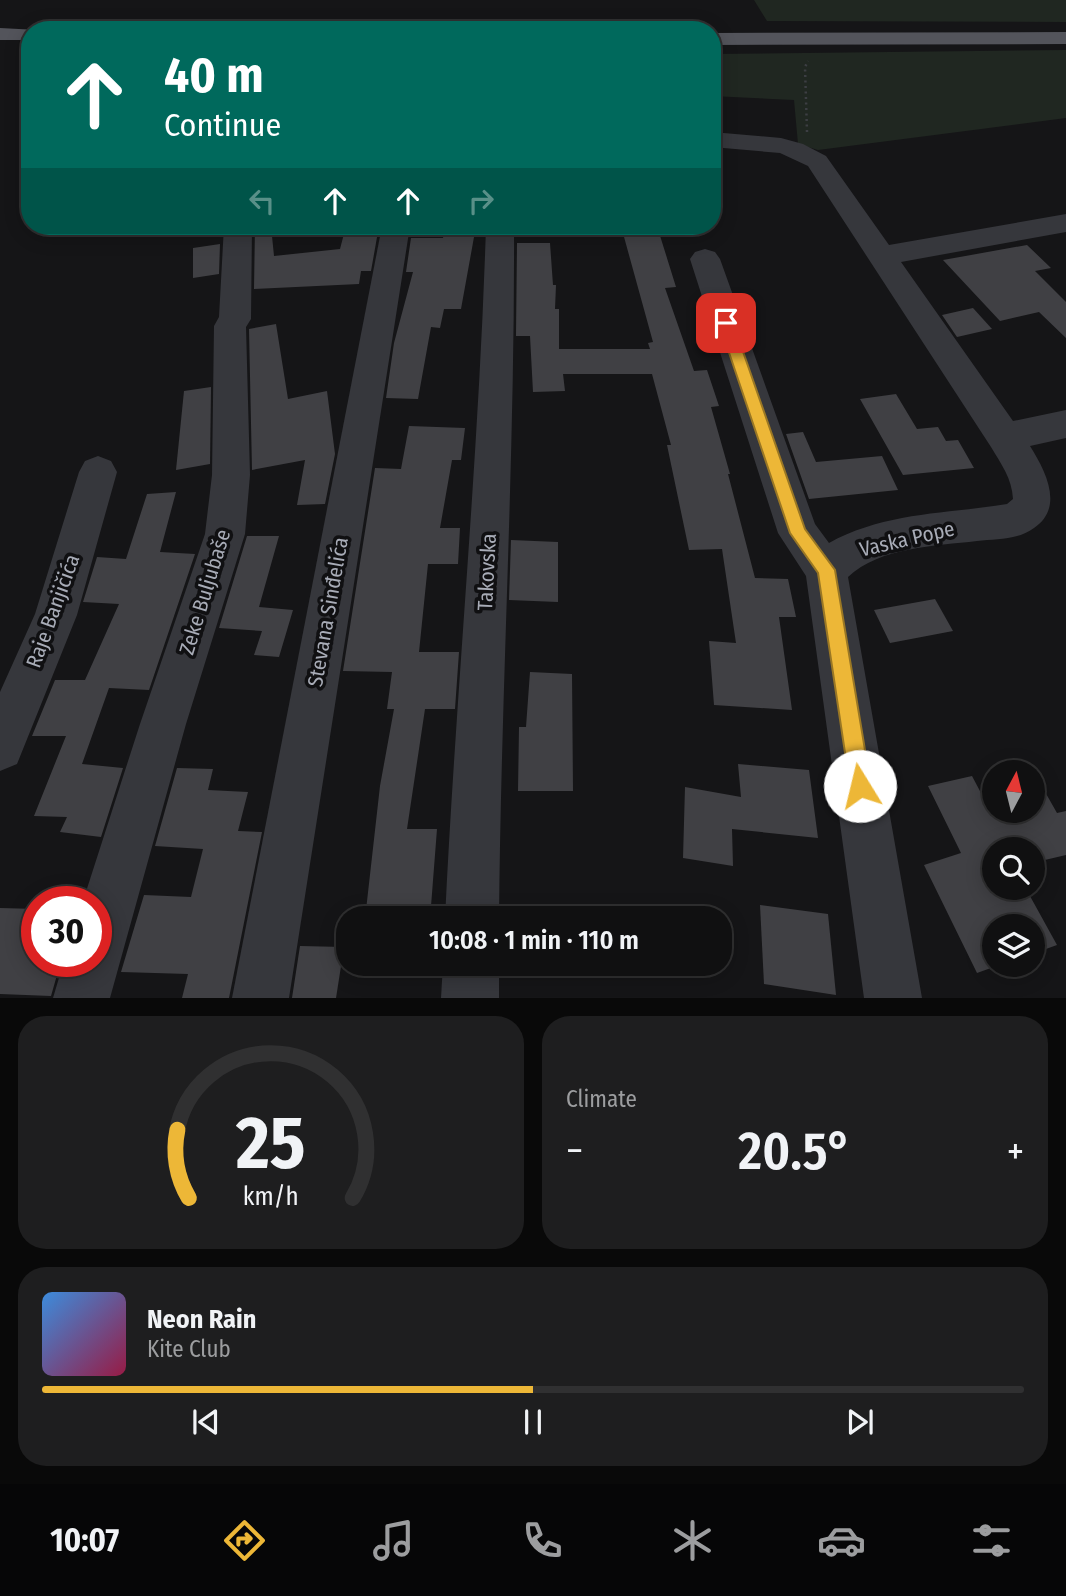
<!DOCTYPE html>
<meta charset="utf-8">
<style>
:root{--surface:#101011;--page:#1e1e1f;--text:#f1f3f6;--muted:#9c9d9f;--line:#303031;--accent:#edb737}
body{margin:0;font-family:"Fira Sans Condensed",sans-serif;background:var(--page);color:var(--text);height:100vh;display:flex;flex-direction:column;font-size:26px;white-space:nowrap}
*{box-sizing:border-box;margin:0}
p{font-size:23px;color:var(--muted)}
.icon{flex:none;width:38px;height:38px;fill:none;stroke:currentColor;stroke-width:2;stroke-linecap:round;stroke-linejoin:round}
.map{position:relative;height:998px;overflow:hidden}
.sheet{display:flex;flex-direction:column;gap:18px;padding:18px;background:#090909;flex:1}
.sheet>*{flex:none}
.guide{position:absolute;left:21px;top:21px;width:700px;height:214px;border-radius:28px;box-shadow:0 4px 18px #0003,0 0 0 2px var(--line);background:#00695c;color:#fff;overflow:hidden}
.needle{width:46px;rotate:7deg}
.buttons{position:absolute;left:982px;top:760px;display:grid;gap:14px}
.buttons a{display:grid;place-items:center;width:63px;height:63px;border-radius:50%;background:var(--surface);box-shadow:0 4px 18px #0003,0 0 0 2px var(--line);font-size:35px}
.speed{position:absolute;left:21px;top:886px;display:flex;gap:14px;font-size:35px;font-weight:700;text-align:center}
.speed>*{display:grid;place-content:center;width:91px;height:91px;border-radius:50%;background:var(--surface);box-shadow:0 4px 18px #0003,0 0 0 2px var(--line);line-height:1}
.speed .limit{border:10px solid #d22;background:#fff;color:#111}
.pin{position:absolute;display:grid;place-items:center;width:60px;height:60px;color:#fff;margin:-30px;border-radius:14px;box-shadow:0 4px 10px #0006}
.me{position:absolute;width:77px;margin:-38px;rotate:351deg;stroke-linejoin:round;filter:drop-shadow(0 0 5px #0008)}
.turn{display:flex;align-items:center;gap:24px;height:147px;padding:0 28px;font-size:32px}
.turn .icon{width:91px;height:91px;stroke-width:2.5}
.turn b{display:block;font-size:49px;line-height:60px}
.lanes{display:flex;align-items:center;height:66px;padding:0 28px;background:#0003;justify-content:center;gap:35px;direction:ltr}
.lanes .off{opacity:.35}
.big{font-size:52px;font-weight:600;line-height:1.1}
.sheet .tile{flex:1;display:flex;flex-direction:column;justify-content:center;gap:10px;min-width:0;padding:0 24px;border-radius:28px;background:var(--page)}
.sheet .dial{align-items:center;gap:0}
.dial svg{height:182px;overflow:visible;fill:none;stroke:var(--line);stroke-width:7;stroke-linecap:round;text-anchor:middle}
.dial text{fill:var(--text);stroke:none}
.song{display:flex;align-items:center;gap:21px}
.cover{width:84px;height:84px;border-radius:10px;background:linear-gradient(135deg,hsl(210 70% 55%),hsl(340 70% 35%))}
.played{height:7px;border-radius:4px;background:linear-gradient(90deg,var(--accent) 50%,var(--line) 50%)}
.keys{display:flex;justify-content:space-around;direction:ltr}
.heat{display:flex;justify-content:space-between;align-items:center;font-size:38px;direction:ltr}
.sheet .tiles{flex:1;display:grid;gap:18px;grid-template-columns:1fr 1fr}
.tile:last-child{grid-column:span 2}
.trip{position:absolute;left:336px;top:906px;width:396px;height:70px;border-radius:28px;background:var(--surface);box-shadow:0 4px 18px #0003,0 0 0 2px var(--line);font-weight:600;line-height:70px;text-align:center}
.menu{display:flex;height:112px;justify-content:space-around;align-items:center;background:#060607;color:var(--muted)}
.menu .icon{width:49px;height:49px}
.menu .current{color:var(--accent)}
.menu b{font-size:32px;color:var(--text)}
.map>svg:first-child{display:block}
.green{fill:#202721}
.building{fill:#404044}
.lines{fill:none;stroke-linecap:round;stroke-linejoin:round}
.path{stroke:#3c3e43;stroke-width:2.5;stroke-dasharray:2 3.5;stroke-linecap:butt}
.minor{fill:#36373c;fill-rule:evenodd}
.major{fill:#53545b;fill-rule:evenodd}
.route{fill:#edb737;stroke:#9a7724;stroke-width:2}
.labels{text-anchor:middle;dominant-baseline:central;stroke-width:7;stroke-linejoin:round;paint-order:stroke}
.street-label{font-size:21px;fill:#a8acb7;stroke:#101012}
</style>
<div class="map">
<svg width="1066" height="998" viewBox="0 0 1066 998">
<rect width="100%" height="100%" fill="#151517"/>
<g class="green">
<path d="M754,0h312v22l-299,-1z"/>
<path d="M1066,50v68l-248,32 -20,-6 -4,-44 -82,-4v-42z"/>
</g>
<g class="building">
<path d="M255,226h16l3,30 66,-7 6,-23h33l-8,45h-10l-2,13 -105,5z"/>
<path d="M445,226h31l-15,83h-17l-4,19 -9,-1 -13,72 -32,-1 8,-55 19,-71h-7l5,-34h32z"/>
<path d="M621,226h36l19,61 -11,1 29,83 13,-1 12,36 -8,1 19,67h-2l27,104 33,1 8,38h-17l13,93 -78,-5 -5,-64 27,2 -14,-94 -33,1 -22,-105h4l-19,-71h-89l2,17 -32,1 -3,-56h-14l1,-93h33l3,42h3l-1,24h4v40h91l-2,-6 5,-1z"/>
<path d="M220,244l-1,30 -26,4v-30z"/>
<path d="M1027,245l24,23 -16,3 31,31v36l-27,-26 -39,9 -57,-61z"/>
<path d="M973,308l19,21 -35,8 -15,-22z"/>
<path d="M276,324l12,75 39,-8 8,63 -10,50 -28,1 8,-45 -53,10 -3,-141z"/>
<path d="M211,387l-1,77 -34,6 8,-79z"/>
<path d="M896,394l21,35 21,-2 8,14 12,-1 16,28 -71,7 -43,-76z"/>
<path d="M409,426l56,2 -4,32h-9l-12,68h20l-2,36h-30l-9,88h40l-4,57h-30l-18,120h30l-7,90h-65l15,-133 14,-77h-7l5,-37 -49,-1 32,-203 26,1z"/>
<path d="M803,432l13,30 66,-6 16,34 -89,9 -23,-65z"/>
<path d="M176,492l-16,60 35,2 -46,136 -40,-2 -27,76 41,4 -22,69 -41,-5 7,-15 -33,-1 32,-80h-34l23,-56h30l34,-76 -36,-2 14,-45 29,2 21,-65z"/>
<path d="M247,536h32l-20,71 34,3 -14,47 -25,-2 8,-24 -43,-3z"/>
<path d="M511,540l47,2v60l-49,-2z"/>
<path d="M935,599l18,32 -63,12 -16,-33z"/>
<path d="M530,672l42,2 1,117h-55l1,-64h7z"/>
<path d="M738,764l71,6 9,68 -86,-9 1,37 -50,-8 2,-71 56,10z"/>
<path d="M177,768l36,1 -5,21 40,2 -10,39 24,1 -33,166h-47l6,-24 -67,-2 23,-77 47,2 12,-48 -48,-3z"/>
<path d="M1032,769l25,44 9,-2v44l-34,8v-14h-38v38h31l32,58 -25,9v-28h-38v38h8l-25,9 -53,-108 37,-12 -33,-67 44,-10 18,34h42z"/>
<path d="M760,905l68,9 8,81 -72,-11z"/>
<path d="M0,908l37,1v52h24l-10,35 -51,-2z"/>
<path d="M300,946l44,1 -8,51h-44z"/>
</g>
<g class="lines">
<path class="path" d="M807,132l-2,-65 3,-6"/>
<g class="minor">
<path d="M712,132l69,6 22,6 23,12 63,89 177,-31v18l-165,30 112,159 53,-11v28l-36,8c15,24 35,61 4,82 -16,12 -38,11 -57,13 -42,5 -97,6 -129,36l74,421h-58l-58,-422 -28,-43 -88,-274 5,-7 10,-3 10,3 5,7 95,265 14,19c56,-31 117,-29 178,-39l6,-5c-1,-21 -12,-35 -22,-52l-183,-281 -28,-13 -68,-6z"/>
<path d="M224,226h28l-1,93 -5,8 4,148 -5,59 -59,190 -76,274h-57l11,-37h32v-60h-13l57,-177 65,-190 7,-59 2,-149 5,-9z"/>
<path d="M382,226h28l-121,772h-57z"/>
<path d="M486,226h28c1,231 -13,462 -15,693h-54c11,-231 34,-462 41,-693z"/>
<path d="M98,456l13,5 6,11 -40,143 -60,149 -17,7v-79l35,-78 44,-142 6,-11z"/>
<path d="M443,964h56v34h-58z"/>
</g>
<g class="major">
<path d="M0,28l38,2h-8v10h-30z"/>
<path d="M1066,32v12l-354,1v-12z"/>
</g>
</g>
<path class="route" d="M726,318l7,5 72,206 30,41 36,216 -3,7 -8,3 -7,-3 -3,-7 -32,-213 -28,-40 -71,-210z"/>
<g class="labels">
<g class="street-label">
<text transform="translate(907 539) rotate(-13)">Vaska Pope</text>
<text transform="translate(487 572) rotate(-87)">Takovska</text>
<text transform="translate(205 592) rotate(-73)">Zeke Buljubaše</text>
<text transform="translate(53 611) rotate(-70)">Raje Banjičića</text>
<text transform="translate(328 612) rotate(-80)">Stevana Sinđelića</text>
</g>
</g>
</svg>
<div class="buttons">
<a><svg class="needle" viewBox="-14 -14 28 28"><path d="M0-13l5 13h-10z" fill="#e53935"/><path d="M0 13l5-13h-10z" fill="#9c9d9f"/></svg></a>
<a><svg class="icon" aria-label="search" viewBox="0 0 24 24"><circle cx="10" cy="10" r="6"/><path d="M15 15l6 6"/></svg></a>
<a><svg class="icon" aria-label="layers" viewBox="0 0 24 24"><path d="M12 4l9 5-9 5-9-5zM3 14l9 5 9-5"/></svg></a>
</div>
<div class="speed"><div class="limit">30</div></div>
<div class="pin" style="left:726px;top:323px;background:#d93025"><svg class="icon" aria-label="arrive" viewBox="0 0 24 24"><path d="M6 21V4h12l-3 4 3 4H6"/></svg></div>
<svg class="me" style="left:860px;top:786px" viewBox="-20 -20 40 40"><circle r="19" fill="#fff"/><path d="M0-13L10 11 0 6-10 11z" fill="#edb737"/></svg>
<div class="trip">10:08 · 1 min · 110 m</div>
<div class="guide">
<div class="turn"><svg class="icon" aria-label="ahead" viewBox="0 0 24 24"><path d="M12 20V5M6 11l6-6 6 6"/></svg><div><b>40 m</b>Continue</div></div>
<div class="lanes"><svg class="icon off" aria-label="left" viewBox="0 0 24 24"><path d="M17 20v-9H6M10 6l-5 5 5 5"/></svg><svg class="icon" aria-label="ahead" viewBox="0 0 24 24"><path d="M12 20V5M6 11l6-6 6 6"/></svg><svg class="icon" aria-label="ahead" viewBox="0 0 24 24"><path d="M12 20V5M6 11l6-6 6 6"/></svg><svg class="icon off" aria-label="right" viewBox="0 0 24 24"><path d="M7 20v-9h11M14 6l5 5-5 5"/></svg></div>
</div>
</div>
<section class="sheet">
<div class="tiles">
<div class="tile dial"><svg viewBox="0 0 100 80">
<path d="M14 69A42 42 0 1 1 86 69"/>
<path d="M14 69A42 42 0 0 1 9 39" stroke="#edb737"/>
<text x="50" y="56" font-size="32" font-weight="700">25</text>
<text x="50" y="72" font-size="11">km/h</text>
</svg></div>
<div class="tile"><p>Climate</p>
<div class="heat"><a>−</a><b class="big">20.5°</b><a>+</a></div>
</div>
<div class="tile">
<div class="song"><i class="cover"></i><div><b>Neon Rain</b><p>Kite Club</p></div></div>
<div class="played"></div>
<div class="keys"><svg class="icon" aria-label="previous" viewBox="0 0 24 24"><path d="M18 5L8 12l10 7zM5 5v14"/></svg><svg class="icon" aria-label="pause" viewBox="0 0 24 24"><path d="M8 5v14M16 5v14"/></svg><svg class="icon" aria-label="next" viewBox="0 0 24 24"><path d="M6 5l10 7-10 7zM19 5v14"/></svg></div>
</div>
</div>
</section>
<nav class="menu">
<b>10:07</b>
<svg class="icon current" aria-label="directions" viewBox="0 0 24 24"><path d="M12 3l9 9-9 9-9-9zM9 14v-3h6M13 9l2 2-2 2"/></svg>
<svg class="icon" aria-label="music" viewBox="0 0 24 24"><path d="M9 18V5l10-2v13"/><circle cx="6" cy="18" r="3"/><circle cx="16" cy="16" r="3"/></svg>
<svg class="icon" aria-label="phone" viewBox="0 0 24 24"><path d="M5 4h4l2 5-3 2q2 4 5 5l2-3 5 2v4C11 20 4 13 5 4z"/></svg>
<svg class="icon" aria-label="climate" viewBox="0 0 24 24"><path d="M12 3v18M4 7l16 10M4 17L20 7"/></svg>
<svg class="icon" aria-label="car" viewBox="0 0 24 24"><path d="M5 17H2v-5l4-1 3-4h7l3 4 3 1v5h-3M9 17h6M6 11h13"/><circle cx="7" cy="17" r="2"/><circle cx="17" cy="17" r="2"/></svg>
<svg class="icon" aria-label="filters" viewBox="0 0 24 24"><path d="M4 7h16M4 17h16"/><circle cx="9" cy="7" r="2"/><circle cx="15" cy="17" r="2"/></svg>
</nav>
